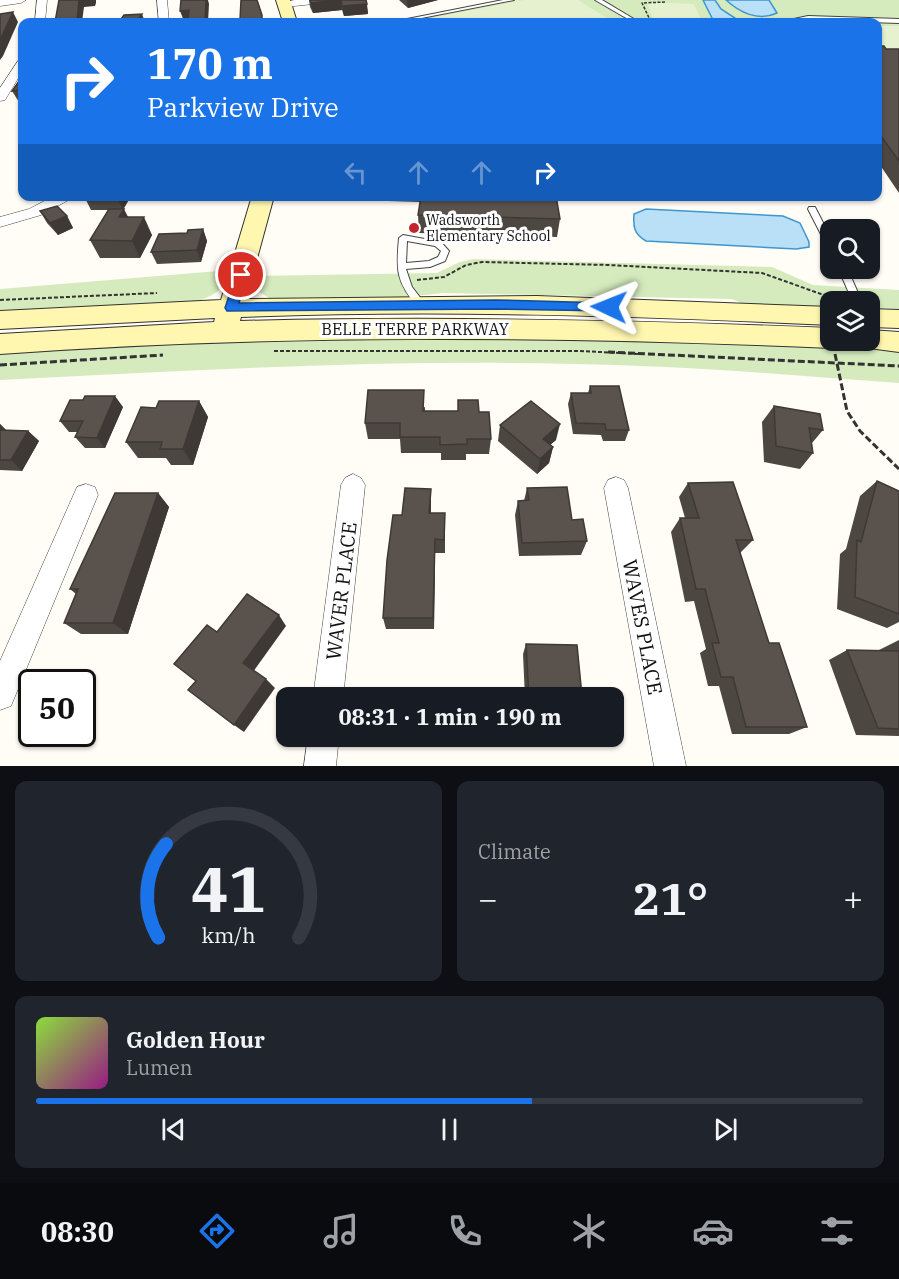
<!DOCTYPE html>
<meta charset="utf-8">
<style>
:root{--surface:#171b24;--page:#20242c;--text:#f1f3f6;--muted:#9ea1a6;--line:#363941;--accent:#1a73e8}
body{margin:0;font-family:"IBM Plex Serif",serif;background:var(--page);color:var(--text);height:100vh;display:flex;flex-direction:column;font-size:22px;white-space:nowrap}
*{box-sizing:border-box;margin:0}
p{font-size:20px;color:var(--muted)}
.icon{flex:none;width:33px;height:33px;fill:none;stroke:currentColor;stroke-width:2;stroke-linecap:round;stroke-linejoin:round}
.map{position:relative;height:766px;overflow:hidden}
.drawer{display:flex;flex-direction:column;gap:15px;padding:15px;background:#0d0f14;flex:1}
.drawer>*{flex:none}
.top-card{position:absolute;left:18px;top:18px;width:864px;height:183px;border-radius:12px;box-shadow:0 2px 4px #0004;background:#1a73e8;color:#fff;overflow:hidden}
.buttons{position:absolute;left:820px;top:219px;display:grid;gap:12px}
.buttons a{display:grid;place-items:center;width:60px;height:60px;border-radius:12px;background:var(--surface);box-shadow:0 2px 4px #0004;font-size:30px}
.speed{position:absolute;left:18px;top:669px;display:flex;gap:12px;font-size:30px;font-weight:700;text-align:center}
.speed>*{display:grid;place-content:center;width:78px;height:78px;border-radius:50%;background:var(--surface);box-shadow:0 2px 4px #0004;line-height:1}
.speed .limit{border:3px solid #111;border-radius:9px;background:#fff;color:#111}
.pin{position:absolute;display:grid;place-items:center;width:51px;height:51px;color:#fff;margin:-26px;border:3px solid #fff;border-radius:50%;box-shadow:0 2px 6px #0007}
.me{position:absolute;width:66px;margin:-33px;rotate:272deg;stroke-linejoin:round;filter:drop-shadow(0 0 4px #0008)}
.turn{display:flex;align-items:center;gap:21px;height:126px;padding:0 30px;font-size:27px}
.turn .icon{width:78px;height:78px;stroke-width:2.5}
.turn b{display:block;font-size:42px;line-height:51px}
.lanes{display:flex;align-items:center;height:57px;padding:0 30px;background:#0003;justify-content:center;gap:30px;direction:ltr}
.lanes .off{opacity:.35}
.big{font-size:45px;font-weight:700;line-height:1.1}
.drawer .tile{flex:1;display:flex;flex-direction:column;justify-content:center;gap:9px;min-width:0;padding:0 21px;border-radius:12px;background:var(--page)}
.drawer .dial{align-items:center;gap:0}
.dial svg{height:156px;overflow:visible;fill:none;stroke:var(--line);stroke-width:7;stroke-linecap:round;text-anchor:middle}
.dial text{fill:var(--text);stroke:none}
.song{display:flex;align-items:center;gap:18px}
.cover{width:72px;height:72px;border-radius:9px;background:linear-gradient(135deg,hsl(90 70% 55%),hsl(310 70% 35%))}
.played{height:6px;border-radius:3px;background:linear-gradient(90deg,var(--accent) 60%,var(--line) 60%)}
.keys{display:flex;justify-content:space-around;direction:ltr}
.heat{display:flex;justify-content:space-between;align-items:center;font-size:33px;direction:ltr}
.drawer .tiles{flex:1;display:grid;gap:15px;grid-template-columns:1fr 1fr}
.tile:last-child{grid-column:span 2}
.trip{position:absolute;left:276px;top:687px;width:348px;height:60px;border-radius:12px;background:var(--surface);box-shadow:0 2px 4px #0004;font-weight:700;line-height:60px;text-align:center}
.menu{display:flex;height:96px;justify-content:space-around;align-items:center;background:#090b0e;color:var(--muted)}
.menu .icon{width:42px;height:42px}
.menu .active{color:var(--accent)}
.menu b{font-size:27px;color:var(--text)}
.map>svg:first-child{display:block}
.green{fill:#d5ebbd}
.pitch{fill:#e6f2cf}
.water{fill:#b9e0f7;stroke:#3f96cf;stroke-width:1.5}
.lines{fill:none;stroke-linecap:round;stroke-linejoin:round}
.lane-casing{stroke:#444;stroke-width:2}
.street-casing{stroke:#444;stroke-width:1}
.secondary-casing{stroke:#333;stroke-width:2}
.path-far2{stroke:#333;stroke-width:1.5;stroke-dasharray:3 1.5;stroke-linecap:butt}
.path-far1{stroke:#333;stroke-width:2;stroke-dasharray:4 2;stroke-linecap:butt}
.path{stroke:#333;stroke-width:3;stroke-dasharray:7 3;stroke-linecap:butt}
.lane{fill:#fff;fill-rule:evenodd}
.street{fill:#fff;fill-rule:evenodd}
.secondary{fill:#fff6b0;fill-rule:evenodd}
.wall{fill:#4d4742}
.shaded-wall{fill:#3f3936}
.building{fill:#5a524d;stroke:#3f3936;stroke-width:1.5}
.route{fill:#1a73e8;stroke:#114b97;stroke-width:1.5}
.poi-dot{fill:#c4262e;stroke:#fff;stroke-width:2}
.labels{text-anchor:middle;dominant-baseline:central;stroke-width:6;stroke-linejoin:round;paint-order:stroke}
.far-poi-label{font-size:14px;fill:#111;stroke:#fff;text-anchor:start}
.street-label{font-size:16px;fill:#111;stroke:#fff}
.near-street-label{font-size:20px;fill:#111;stroke:#fff}
</style>
<div class="map">
<svg width="899" height="766" viewBox="0 0 899 766">
<rect width="100%" height="100%" fill="#fffdf5"/>
<g class="green">
<path d="M519,0h380v70l-21,-1v-47h-474z"/>
<path d="M473,259l299,8 41,18 86,5v19l-29,-1v-6h-39v6l-85,-3 -14,-6 -289,-6 -56,6h-116l-15,-9 -3,-14 184,-3 23,-11z"/>
<path d="M231,270c-7,20 -17,26 -37,32l-194,13v-26z"/>
<path d="M382,336l371,7 146,8v32c-86,-6 -172,-14 -258,-17 -214,-9 -428,3 -641,14v-29z"/>
</g>
<g class="pitch">
<path d="M524,0h54l35,22h-204z"/>
<path d="M647,2l47,2 8,18h-48z"/>
<rect x="878" y="26" width="21" height="28"/>
</g>
<g class="water">
<path d="M703,0h12l6,9 20,13h-27z"/>
<path d="M726,0h43l8,13c-19,9 -38,-1 -51,-13z"/>
<path d="M646,209l137,7 17,7 9,19v5l-13,2 -150,-8c-12,-7 -13,-14 -12,-27z"/>
</g>
<g class="lines">
<g class="lane-casing">
<g id="lane">
<path d="M503,0h11l-113,22h-9z"/>
<path d="M595,0h7l37,22h-6z"/>
<path d="M808,16l91,3v4l-91,-3 -18,2h-10z"/>
<path d="M809,207h6l1,2 15,29v11l-4,-3 -19,-37z"/>
<path d="M403,235l38,7 8,9 -4,10 -15,6 -24,2 6,18 14,18 -5,3 -3,-1c-22,-25 -22,-37 -19,-69zM407,241l28,5 6,5 -3,6 -9,4 -23,2z"/>
<path d="M838,268h9l15,34h-9z"/>
<path d="M870,322l3,1 10,18 -1,3h-8c-4,-8 -4,-14 -4,-22z"/>
</g>
</g>
<g class="street-casing">
<g id="street">
<path d="M0,0h26l-5,3 -21,3z"/>
<path d="M37,0h10l-2,22h-10z"/>
<path d="M157,0h10l2,22h-10z"/>
<path d="M328,0l-5,3 -38,4 -5,-3 14,-4z"/>
<path d="M18,61h4v11l-17,28 -5,1v-13z"/>
<path d="M54,196h22l-35,19 -41,12v-10l29,-8z"/>
<path d="M353,474l8,4 4,7 -22,213h-30l28,-213 4,-7z"/>
<path d="M616,477l8,3 4,8 58,278h-32l-50,-278 4,-8z"/>
<path d="M86,484l9,3 3,8 -87,211 -11,4v-49l77,-174z"/>
<path d="M308,736h31l-3,30h-32z"/>
</g>
</g>
<g class="secondary-casing">
<g id="secondary">
<path d="M276,0h14l7,22h-14z"/>
<path d="M252,196h22l-28,103 291,-3 294,11v18c-197,-9 -393,-16 -590,-8l-1,4c197,-5 394,-1 591,7v12h12l-3,5 -9,3c-278,-12 -554,-14 -831,6v-20l214,-12 1,-4 -215,11v-18l221,-11z"/>
<path d="M870,309l29,1v18l-29,-1z"/>
<path d="M870,330l29,2v20l-38,-5 -4,-7h13z"/>
</g>
</g>
<path class="path-far2" d="M647,22h4l-9,-19 24,-1"/>
<g class="path-far1">
<path d="M417,280l27,-3 22,-12 16,-3 127,3 153,8 59,21 21,4"/>
<path d="M0,300l157,-7"/>
<path d="M274,351h306l60,3"/>
</g>
<g class="path">
<path d="M608,352l291,14"/>
<path d="M835,354l12,57 13,20 39,38"/>
<path d="M0,365l163,-10"/>
</g>
<use href="#lane" class="lane"/>
<use href="#street" class="street"/>
<use href="#secondary" class="secondary"/>
</g>
<g class="wall">
<path d="M309,0h57l2,14 -24,2 -2,-6 -29,3 -3,-6z"/>
<path d="M399,0h39l-30,8z"/>
<path d="M878,46l8,3h13v144l-21,-31z"/>
<path d="M22,77v25h-3l-7,-11z"/>
<path d="M131,196l-8,13 5,8 24,18 -12,23h-40l-10,-18 19,-30h-18l-6,-12z"/>
<path d="M196,196h32l-1,4 -29,1z"/>
<path d="M388,196h168l4,23 -3,18 -138,-4 -1,-18 2,-13 -32,-1z"/>
<path d="M40,211l27,5 6,12 -15,7 -11,-12z"/>
<path d="M203,229l4,12 -6,21 -44,2 -6,-12 36,-19z"/>
<path d="M590,386l39,44 -4,11h-22l-2,-6 -28,-1 -5,-30 3,-11h17z"/>
<path d="M83,400l40,7 -18,41h-20l-10,-11 3,-5h-9l-9,-11z"/>
<path d="M199,401l9,16 -15,48h-22l-5,-7h-28l-12,-16 30,-34z"/>
<path d="M774,406l49,24 -11,13 1,10 -13,16 -36,-7 -2,-40z"/>
<path d="M425,407v4l54,1 12,27 -2,15h-23v6h-25v-7h-40l-1,-14h-32l-3,-16z"/>
<path d="M0,424l6,6 22,1 11,10 -17,30 -22,-1z"/>
<path d="M500,425l56,15 -6,5 3,2 -4,16 -12,11 -39,-33z"/>
<path d="M877,481l22,10v131l-12,6 -50,-19 3,-55 6,-5 14,-53z"/>
<path d="M688,483l65,57 -13,13 29,90 38,84 -18,7h-57l-13,-48h-11l-8,-33 6,-4 -12,-48 -9,1 -14,-70 9,-14h5l-6,-21z"/>
<path d="M527,488l60,53 -6,14 -62,1 -4,-41 3,-14h6z"/>
<path d="M431,489v24l14,15v25h-10l-1,76h-48l-3,-11 19,-103z"/>
<path d="M158,493l11,14 -41,127h-47l-17,-11 12,-29 -6,-5z"/>
<path d="M899,640v96l-43,-1 -27,-75 18,-10h32z"/>
<path d="M526,644l56,52 31,2h-88l-2,-44z"/>
<path d="M614,700l4,34 -9,7 -38,-2v2l-6,6h-17v-4l-21,-1v-6h87z"/>
</g>
<g class="shaded-wall">
<path d="M79,0h17v3l-1,3 -11,1 -2,15h-5z"/>
<path d="M206,0h2l1,4 -1,18h-3z"/>
<path d="M341,0l1,10 -29,3 -2,-10z"/>
<path d="M407,0h31l-30,8z"/>
<path d="M367,4l1,10 -24,2 -2,-10z"/>
<path d="M189,10l3,10 -8,1 -4,-10z"/>
<path d="M13,12l5,10 -15,34 -3,4v-20z"/>
<path d="M142,14l3,8h-8z"/>
<path d="M118,196h13l-8,14 -6,-12z"/>
<path d="M124,209l9,18 -14,-10z"/>
<path d="M67,216l6,12 -15,7 -8,-12z"/>
<path d="M144,217l8,18 -12,23 -8,-17z"/>
<path d="M203,229l4,12 -6,21 -4,-12z"/>
<path d="M115,396l8,11 -18,41 -8,-10z"/>
<path d="M199,401l9,16 -15,48 -10,-16z"/>
<path d="M0,424l11,11 -11,-3z"/>
<path d="M560,424l-4,16 -17,14 4,-15z"/>
<path d="M28,431l11,10 -17,30 -11,-11z"/>
<path d="M553,447l-4,16 -12,11 3,-15z"/>
<path d="M431,489v15l-1,23 -1,-14z"/>
<path d="M158,493l11,14 -41,127 -15,-11z"/>
<path d="M435,539v14l-1,76 -1,-11z"/>
<path d="M279,615l7,11 -33,46 -10,-9z"/>
<path d="M266,679l9,9 -31,44 -10,-7z"/>
</g>
<g class="building">
<path d="M59,0h20l-2,22h-22z"/>
<path d="M181,0h25l-1,22h-17l1,-12 -9,1z"/>
<path d="M241,0h16l5,15v7h-17v-2h-5z"/>
<path d="M310,0h56l1,4 -25,2 -1,-6 -30,3z"/>
<path d="M13,12l-13,28v-26z"/>
<path d="M142,14l-5,8h-18l5,-7z"/>
<path d="M878,46h6l2,3h13v112l-21,-29z"/>
<path d="M22,77v13l-10,1z"/>
<path d="M86,196h32l-1,2h-32z"/>
<path d="M421,196h135l4,23 -142,-4z"/>
<path d="M57,206l10,10 -17,7 -10,-12z"/>
<path d="M109,209h15l-5,8h25l-12,24 -42,-1z"/>
<path d="M203,229l-6,21 -46,2 8,-18 28,-1 1,-3z"/>
<path d="M590,386h29l10,44h-23l-1,-6 -29,-1 -5,-30h20z"/>
<path d="M368,390h56l-1,21h35v-11h20l1,12h10l2,27h-24v5l-27,1v-8h-40v-14h-35z"/>
<path d="M85,396h30l-18,42 -22,-1 8,-16h-23l10,-21h13z"/>
<path d="M159,401h40l-16,48h-23l2,-7h-36l15,-35 15,1z"/>
<path d="M531,401l29,23 -17,15 10,8 -13,12 -40,-34z"/>
<path d="M774,406l46,8 3,16 -14,-2 4,25 -37,-7z"/>
<path d="M0,430l28,1 -17,29h-11z"/>
<path d="M877,481l22,10v123l-44,-17 2,-57 4,2z"/>
<path d="M733,482l20,58h-17l33,103h10l28,84h-61l-13,-50h-12l-9,-34h7l-14,-54h-9l-16,-71h19l-11,-35z"/>
<path d="M567,487l5,33 11,-1 4,22 -65,2 -4,-42 11,-1 -2,-12z"/>
<path d="M405,488l26,1 -2,24h16l-1,27 -9,-1 -2,79h-50l4,-58 6,-45h9z"/>
<path d="M115,493h43l-45,130h-49l14,-34h-8z"/>
<path d="M247,594l32,21 -36,48 23,16 -32,46 -46,-35 8,-9 -22,-17 33,-39 10,7z"/>
<path d="M526,644l51,1 5,51h31v2h-84z"/>
<path d="M847,650l52,1v78l-21,-1z"/>
<path d="M614,700l4,34h-4z"/>
<path d="M553,736h18v5h-17z"/>
</g>
<path class="route" d="M241,271l6,4 -8,28 257,-3 113,3 7,4 -7,4 -113,-2 -269,2 -2,-3 11,-33z"/>
<circle class="poi-dot" cx="414" cy="228" r="6"/>
<g class="labels">
<g class="far-poi-label">
<text x="426" y="220">Wadsworth<tspan x="426" dy="16">Elementary School</tspan></text>
</g>
<g class="street-label">
<text x="415" y="329">BELLE TERRE PARKWAY</text>
</g>
<g class="near-street-label">
<text transform="translate(341 591) rotate(-83)">WAVER PLACE</text>
<text transform="translate(643 627) rotate(79)">WAVES PLACE</text>
</g>
</g>
</svg>
<div class="buttons">
<a><svg class="icon" aria-label="search" viewBox="0 0 24 24"><circle cx="10" cy="10" r="6"/><path d="M15 15l6 6"/></svg></a>
<a><svg class="icon" aria-label="layers" viewBox="0 0 24 24"><path d="M12 4l9 5-9 5-9-5zM3 14l9 5 9-5"/></svg></a>
</div>
<div class="speed"><div class="limit">50</div></div>
<div class="pin" style="left:241px;top:275px;background:#d93025"><svg class="icon" aria-label="arrive" viewBox="0 0 24 24"><path d="M6 21V4h12l-3 4 3 4H6"/></svg></div>
<svg class="me" style="left:609px;top:307px" viewBox="-20 -20 40 40"><path d="M0-17L14 15 0 8-14 15z" fill="#1a73e8" stroke="#fff" stroke-width="4"/></svg>
<div class="trip">08:31 · 1 min · 190 m</div>
<div class="top-card">
<div class="turn"><svg class="icon" aria-label="right" viewBox="0 0 24 24"><path d="M7 20v-9h11M14 6l5 5-5 5"/></svg><div><b>170 m</b>Parkview Drive</div></div>
<div class="lanes"><svg class="icon off" aria-label="left" viewBox="0 0 24 24"><path d="M17 20v-9H6M10 6l-5 5 5 5"/></svg><svg class="icon off" aria-label="ahead" viewBox="0 0 24 24"><path d="M12 20V5M6 11l6-6 6 6"/></svg><svg class="icon off" aria-label="ahead" viewBox="0 0 24 24"><path d="M12 20V5M6 11l6-6 6 6"/></svg><svg class="icon" aria-label="right" viewBox="0 0 24 24"><path d="M7 20v-9h11M14 6l5 5-5 5"/></svg></div>
</div>
</div>
<section class="drawer">
<div class="tiles">
<div class="tile dial"><svg viewBox="0 0 100 80">
<path d="M14 69A42 42 0 1 1 86 69"/>
<path d="M14 69A42 42 0 0 1 18 21" stroke="#1a73e8"/>
<text x="50" y="56" font-size="32" font-weight="700">41</text>
<text x="50" y="72" font-size="11">km/h</text>
</svg></div>
<div class="tile"><p>Climate</p>
<div class="heat"><a>−</a><b class="big">21°</b><a>+</a></div>
</div>
<div class="tile">
<div class="song"><i class="cover"></i><div><b>Golden Hour</b><p>Lumen</p></div></div>
<div class="played"></div>
<div class="keys"><svg class="icon" aria-label="previous" viewBox="0 0 24 24"><path d="M18 5L8 12l10 7zM5 5v14"/></svg><svg class="icon" aria-label="pause" viewBox="0 0 24 24"><path d="M8 5v14M16 5v14"/></svg><svg class="icon" aria-label="next" viewBox="0 0 24 24"><path d="M6 5l10 7-10 7zM19 5v14"/></svg></div>
</div>
</div>
</section>
<nav class="menu">
<b>08:30</b>
<svg class="icon active" aria-label="directions" viewBox="0 0 24 24"><path d="M12 3l9 9-9 9-9-9zM9 14v-3h6M13 9l2 2-2 2"/></svg>
<svg class="icon" aria-label="music" viewBox="0 0 24 24"><path d="M9 18V5l10-2v13"/><circle cx="6" cy="18" r="3"/><circle cx="16" cy="16" r="3"/></svg>
<svg class="icon" aria-label="phone" viewBox="0 0 24 24"><path d="M5 4h4l2 5-3 2q2 4 5 5l2-3 5 2v4C11 20 4 13 5 4z"/></svg>
<svg class="icon" aria-label="climate" viewBox="0 0 24 24"><path d="M12 3v18M4 7l16 10M4 17L20 7"/></svg>
<svg class="icon" aria-label="car" viewBox="0 0 24 24"><path d="M5 17H2v-5l4-1 3-4h7l3 4 3 1v5h-3M9 17h6M6 11h13"/><circle cx="7" cy="17" r="2"/><circle cx="17" cy="17" r="2"/></svg>
<svg class="icon" aria-label="filters" viewBox="0 0 24 24"><path d="M4 7h16M4 17h16"/><circle cx="9" cy="7" r="2"/><circle cx="15" cy="17" r="2"/></svg>
</nav>
